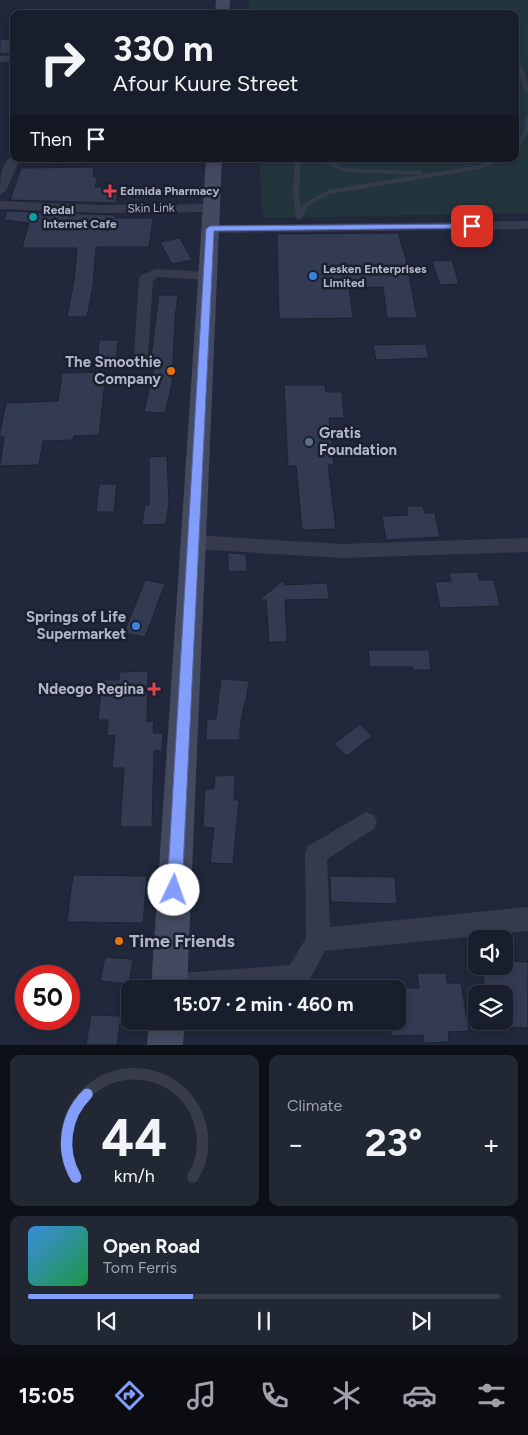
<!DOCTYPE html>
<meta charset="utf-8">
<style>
:root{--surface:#191e2c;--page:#222734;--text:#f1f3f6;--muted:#9fa2a9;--line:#373c48;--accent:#829dfb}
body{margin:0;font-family:Figtree,sans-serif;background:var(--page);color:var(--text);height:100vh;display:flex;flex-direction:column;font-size:19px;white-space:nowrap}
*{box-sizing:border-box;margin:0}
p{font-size:16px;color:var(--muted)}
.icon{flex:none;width:28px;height:28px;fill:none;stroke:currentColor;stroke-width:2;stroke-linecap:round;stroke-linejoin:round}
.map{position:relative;height:1045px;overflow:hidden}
.panel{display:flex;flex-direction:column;gap:10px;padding:10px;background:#0e1018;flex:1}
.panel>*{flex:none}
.top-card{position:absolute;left:10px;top:10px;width:509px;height:152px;border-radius:10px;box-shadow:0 2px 8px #0003,0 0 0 1px var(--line);background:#191e2c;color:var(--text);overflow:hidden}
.tools{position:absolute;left:468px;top:930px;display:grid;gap:10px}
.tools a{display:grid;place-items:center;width:45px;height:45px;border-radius:10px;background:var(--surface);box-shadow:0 2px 8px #0003,0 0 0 1px var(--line);font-size:25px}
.speed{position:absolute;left:15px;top:965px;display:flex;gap:10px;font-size:25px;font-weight:700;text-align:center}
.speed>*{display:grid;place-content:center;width:65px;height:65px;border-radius:50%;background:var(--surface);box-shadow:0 2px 8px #0003,0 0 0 1px var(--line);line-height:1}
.speed .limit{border:8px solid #d22;background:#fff;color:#111}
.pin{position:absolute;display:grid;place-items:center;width:42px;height:42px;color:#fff;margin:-21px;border-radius:10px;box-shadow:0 2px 8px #0006}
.me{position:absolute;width:55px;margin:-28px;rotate:3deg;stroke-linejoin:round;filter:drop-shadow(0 0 4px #0008)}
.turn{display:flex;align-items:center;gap:18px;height:105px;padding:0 20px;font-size:22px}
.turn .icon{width:65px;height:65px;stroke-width:2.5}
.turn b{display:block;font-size:35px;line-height:42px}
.then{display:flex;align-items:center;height:48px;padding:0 20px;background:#0003;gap:10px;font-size:19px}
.big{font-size:38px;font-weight:700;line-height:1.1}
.panel .card{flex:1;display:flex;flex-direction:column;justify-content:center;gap:8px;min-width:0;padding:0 18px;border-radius:10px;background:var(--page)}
.panel .dial{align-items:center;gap:0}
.dial svg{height:130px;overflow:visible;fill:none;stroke:var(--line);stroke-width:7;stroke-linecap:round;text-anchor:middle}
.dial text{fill:var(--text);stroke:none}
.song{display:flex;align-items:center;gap:15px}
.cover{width:60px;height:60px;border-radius:8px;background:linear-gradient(135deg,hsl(210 70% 55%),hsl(140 70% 35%))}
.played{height:5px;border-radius:2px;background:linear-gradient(90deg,var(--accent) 35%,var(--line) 35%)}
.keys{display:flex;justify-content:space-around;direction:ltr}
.heat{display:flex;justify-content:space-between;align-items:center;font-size:28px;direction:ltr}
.panel .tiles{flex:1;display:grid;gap:10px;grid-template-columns:1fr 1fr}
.card:last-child{grid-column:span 2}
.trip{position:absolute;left:121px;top:980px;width:285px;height:50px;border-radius:10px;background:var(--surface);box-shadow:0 2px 8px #0003,0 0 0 1px var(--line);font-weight:700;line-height:50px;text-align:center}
.tabs{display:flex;height:80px;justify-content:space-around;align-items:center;background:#0a0c12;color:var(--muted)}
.tabs .icon{width:35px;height:35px}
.tabs .selected{color:var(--accent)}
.tabs b{font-size:22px;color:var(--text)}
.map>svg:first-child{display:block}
.green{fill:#23353c}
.building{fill:#333b52;stroke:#1d2232}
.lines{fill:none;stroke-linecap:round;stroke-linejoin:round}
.lane{fill:#353b4c;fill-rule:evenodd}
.street{fill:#353b4c;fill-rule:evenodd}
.secondary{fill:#43495f;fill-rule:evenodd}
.route{fill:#829dfb;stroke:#5466a3}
.health-dot{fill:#e0444e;stroke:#1b2030;stroke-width:2}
.culture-dot{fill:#0f9aa8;stroke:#1b2030;stroke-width:2}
.shop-dot{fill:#3f7fe0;stroke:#1b2030;stroke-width:2}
.food-dot{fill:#e8710a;stroke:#1b2030;stroke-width:2}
.service-dot{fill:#5c6f8a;stroke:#1b2030;stroke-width:2}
.labels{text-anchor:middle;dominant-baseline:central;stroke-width:5;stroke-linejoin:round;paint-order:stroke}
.far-poi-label{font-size:12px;font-weight:bold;fill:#b0b6c7;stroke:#1b2030;text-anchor:start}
.far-street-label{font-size:12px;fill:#b0b6c7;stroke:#1b2030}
.poi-label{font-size:15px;font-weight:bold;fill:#b0b6c7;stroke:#1b2030;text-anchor:end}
.near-poi-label{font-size:18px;font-weight:bold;fill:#b0b6c7;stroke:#1b2030;text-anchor:start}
</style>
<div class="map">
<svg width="528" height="1045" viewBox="0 0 528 1045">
<rect width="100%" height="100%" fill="#21283b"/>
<path class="green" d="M249,0h279v213l-265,5 -4,-59h256v-145h-265z"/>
<g class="building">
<path d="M0,39h14v14l-14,1z"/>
<path d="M94,167l-1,9 5,1 -3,10h23l-2,16 -106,-3 11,-32z"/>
<path d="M7,211l108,4v3h38l-4,29h-53l-3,38 -6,32h-20l7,-36 3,-33h-55l7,-25 -25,-3z"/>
<path d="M398,233l8,26 11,59h-30l-4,-31 -34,1 4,30 -74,1 -2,-85z"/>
<path d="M180,238l12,22 -20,4 -12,-22z"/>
<path d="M452,260l7,24 -19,1 -8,-24z"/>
<path d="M159,295h19l-3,23 -3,66 -7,29 -21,-1 11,-48h-5z"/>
<path d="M99,340h19l-2,23h-19z"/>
<path d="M426,344l3,14 -53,2 -3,-15z"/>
<path d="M106,372l-7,63 -25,1 -1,4 -30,1 -4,24 -39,1 4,-29h-4v-5l6,-29 52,-2 4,-28z"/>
<path d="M284,385h41l1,7h16l2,26h-15l5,47h-6l8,64 -34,1 -6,-64h-8z"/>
<path d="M167,456l2,47 -3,21 -24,1 3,-20h4v-48z"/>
<path d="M99,484h18l-3,28h-18z"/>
<path d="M407,506h16l2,7h10l5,24 -54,3 -4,-24 26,-1z"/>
<path d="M228,553l18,1 1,17 -19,1z"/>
<path d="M478,572l1,8h15l6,26 -60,2 -5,-26 16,-1 -2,-8z"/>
<path d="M145,580l20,4 -20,53 -21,-4z"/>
<path d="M284,580v5l43,-2 2,16 -44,1 2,42h-18l-3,-42h-7z"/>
<path d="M368,650h61l2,20h-18v-3h-43z"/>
<path d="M148,671l-1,51 7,-1 -1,12h10l-1,18h-8l-2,76h-32l4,-59h-12l3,-33 -8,1 1,-16h-10l4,-40h17l1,-8z"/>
<path d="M221,679l28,2 -3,20h-1l-5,26v13h-34l1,-20 9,-1z"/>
<path d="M360,724l12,12 -25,20 -13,-12z"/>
<path d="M235,775l-1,25h5l-6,64 -23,-1 4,-35 -11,-1 2,-38h9l1,-13z"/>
<path d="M73,875l74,1 -4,47 -76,-1z"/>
<path d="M330,876l65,1 2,27 -66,-2z"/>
<path d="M105,957l28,2 -4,25 -29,-3z"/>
<path d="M504,961l24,1v66l-24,-1v-33h-19l-2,-22h20z"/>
<path d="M417,973h29l1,10h14l8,48 -21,1 1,10 -25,1 -1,-8 -32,1 -2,-15h9v-33h21z"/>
<path d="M91,1015l30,1 -4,29h-31z"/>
</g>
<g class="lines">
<g class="lane">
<path d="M358,9l67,4 2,1 -69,-3 -9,3h-8z"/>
<path d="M515,56l2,1c7,12 11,23 11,37l-3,-2 -10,-29z"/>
<path d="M528,115v19l-11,16 -2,1v-6l9,-14 1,-14z"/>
<path d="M295,159h6l-2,34 2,16 4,-6 23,-13 152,-25 16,-6h8l-23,10 -151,25 -21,11 -8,14 -2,1 -3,-2 -3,-25z"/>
<path d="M317,159h7l21,9 75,3 3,2 -3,2 -76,-3z"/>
</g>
<g class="street">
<path d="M14,55v6l-14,1v-6z"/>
<path d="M14,155v4h6l-14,32 -6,4c0,-12 0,-35 14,-40z"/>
<path d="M0,201l100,4 111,-1 6,4 -6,4 -111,1 -100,-4z"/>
<path d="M528,221v8l-318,4 -6,-4 6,-4z"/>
<path d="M156,269l51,3 7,4 -7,4 -49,-3 -5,3 -5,76 -5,12h-10l-3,-3 4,-9 5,-78 2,-3z"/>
<path d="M193,535l149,9 186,-6v14l-186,6 -149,-9 -6,-2 -3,-5 3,-5z"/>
<path d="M366,812l8,3 3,7 -3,7 -47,30 3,68 198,-20v24l-203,20 -19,35 -8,3h-140l-1,-3 3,-9 9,-3 121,-9 16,-27 -1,-84 3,-8z"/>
</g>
<g class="secondary">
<path d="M216,0h14l-1,14h-14z"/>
<path d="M206,159h16l-35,830h-36z"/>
<path d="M149,1021h36l-2,24h-36z"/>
</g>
</g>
<path class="route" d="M472,224h3v4l-261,3 -32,659 -2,6 -6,2 -5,-2 -2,-6 39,-661 4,-3z"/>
<g class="health-dot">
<path d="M107.5 183.5h5v5h5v5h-5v5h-5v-5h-5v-5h5z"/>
<path d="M151.5 681.5h5v5h5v5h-5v5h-5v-5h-5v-5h5z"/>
</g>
<circle class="culture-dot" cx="33" cy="217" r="5"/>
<g class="shop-dot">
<circle cx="313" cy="276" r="5"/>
<circle cx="136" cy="626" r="5"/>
</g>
<g class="food-dot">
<circle cx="171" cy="371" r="5"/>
<circle cx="119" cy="941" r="5"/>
</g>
<circle class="service-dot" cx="309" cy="442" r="5"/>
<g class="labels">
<g class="far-poi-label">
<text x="120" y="191">Edmida Pharmacy</text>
<text x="43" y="210">Redal<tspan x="43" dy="14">Internet Cafe</tspan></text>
<text x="323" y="269">Lesken Enterprises<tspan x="323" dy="14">Limited</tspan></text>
</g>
<g class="far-street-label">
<text transform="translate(151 208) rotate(-1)">Skin Link</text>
</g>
<g class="poi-label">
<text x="161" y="362">The Smoothie<tspan x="161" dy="17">Company</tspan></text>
<text x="319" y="433" text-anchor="start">Gratis<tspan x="319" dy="17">Foundation</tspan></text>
<text x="126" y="617">Springs of Life<tspan x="126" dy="17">Supermarket</tspan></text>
<text x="144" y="689">Ndeogo Regina</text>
</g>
<g class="near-poi-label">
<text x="129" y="941">Time Friends</text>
</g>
</g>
</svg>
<div class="tools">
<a><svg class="icon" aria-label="sound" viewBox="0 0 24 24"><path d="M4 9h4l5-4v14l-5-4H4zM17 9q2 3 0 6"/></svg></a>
<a><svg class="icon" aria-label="layers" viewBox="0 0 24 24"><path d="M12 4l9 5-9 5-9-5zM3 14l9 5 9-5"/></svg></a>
</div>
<div class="speed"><div class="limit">50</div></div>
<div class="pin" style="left:472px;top:226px;background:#d93025"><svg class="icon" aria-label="arrive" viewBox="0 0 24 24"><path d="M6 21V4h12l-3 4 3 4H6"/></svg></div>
<svg class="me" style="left:174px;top:890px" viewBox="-20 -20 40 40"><circle r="19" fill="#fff"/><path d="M0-13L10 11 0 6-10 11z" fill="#829dfb"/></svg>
<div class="trip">15:07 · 2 min · 460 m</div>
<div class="top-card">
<div class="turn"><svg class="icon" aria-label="right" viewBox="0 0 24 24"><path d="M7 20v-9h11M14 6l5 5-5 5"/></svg><div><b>330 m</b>Afour Kuure Street</div></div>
<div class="then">Then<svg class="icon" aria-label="arrive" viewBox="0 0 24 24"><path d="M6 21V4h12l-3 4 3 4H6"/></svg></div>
</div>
</div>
<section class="panel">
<div class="tiles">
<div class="card dial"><svg viewBox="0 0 100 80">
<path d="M14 69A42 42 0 1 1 86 69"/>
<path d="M14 69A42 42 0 0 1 21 18" stroke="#829dfb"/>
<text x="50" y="56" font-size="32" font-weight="700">44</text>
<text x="50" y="72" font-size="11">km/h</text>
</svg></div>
<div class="card"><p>Climate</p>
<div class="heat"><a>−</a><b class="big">23°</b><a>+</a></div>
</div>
<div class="card">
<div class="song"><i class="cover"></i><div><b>Open Road</b><p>Tom Ferris</p></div></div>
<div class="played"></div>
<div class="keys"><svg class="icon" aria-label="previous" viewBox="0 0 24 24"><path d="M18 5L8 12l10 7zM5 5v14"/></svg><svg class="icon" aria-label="pause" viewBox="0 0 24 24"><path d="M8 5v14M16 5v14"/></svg><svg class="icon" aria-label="next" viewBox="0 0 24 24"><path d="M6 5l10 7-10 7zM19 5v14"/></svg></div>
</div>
</div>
</section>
<nav class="tabs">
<b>15:05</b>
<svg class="icon selected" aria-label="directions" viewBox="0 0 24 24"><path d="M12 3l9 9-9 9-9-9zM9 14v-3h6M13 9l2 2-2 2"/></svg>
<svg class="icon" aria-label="music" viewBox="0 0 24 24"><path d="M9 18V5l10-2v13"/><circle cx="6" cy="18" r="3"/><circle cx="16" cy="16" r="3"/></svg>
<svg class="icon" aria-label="phone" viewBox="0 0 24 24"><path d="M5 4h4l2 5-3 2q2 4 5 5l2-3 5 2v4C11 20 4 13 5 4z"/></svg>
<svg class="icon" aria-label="climate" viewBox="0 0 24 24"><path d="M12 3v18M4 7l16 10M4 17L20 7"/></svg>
<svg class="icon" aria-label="car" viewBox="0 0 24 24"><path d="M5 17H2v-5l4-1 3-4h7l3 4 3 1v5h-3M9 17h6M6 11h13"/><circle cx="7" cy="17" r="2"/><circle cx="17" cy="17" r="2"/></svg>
<svg class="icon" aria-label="filters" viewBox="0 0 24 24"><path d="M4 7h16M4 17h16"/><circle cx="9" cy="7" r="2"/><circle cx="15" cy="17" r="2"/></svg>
</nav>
